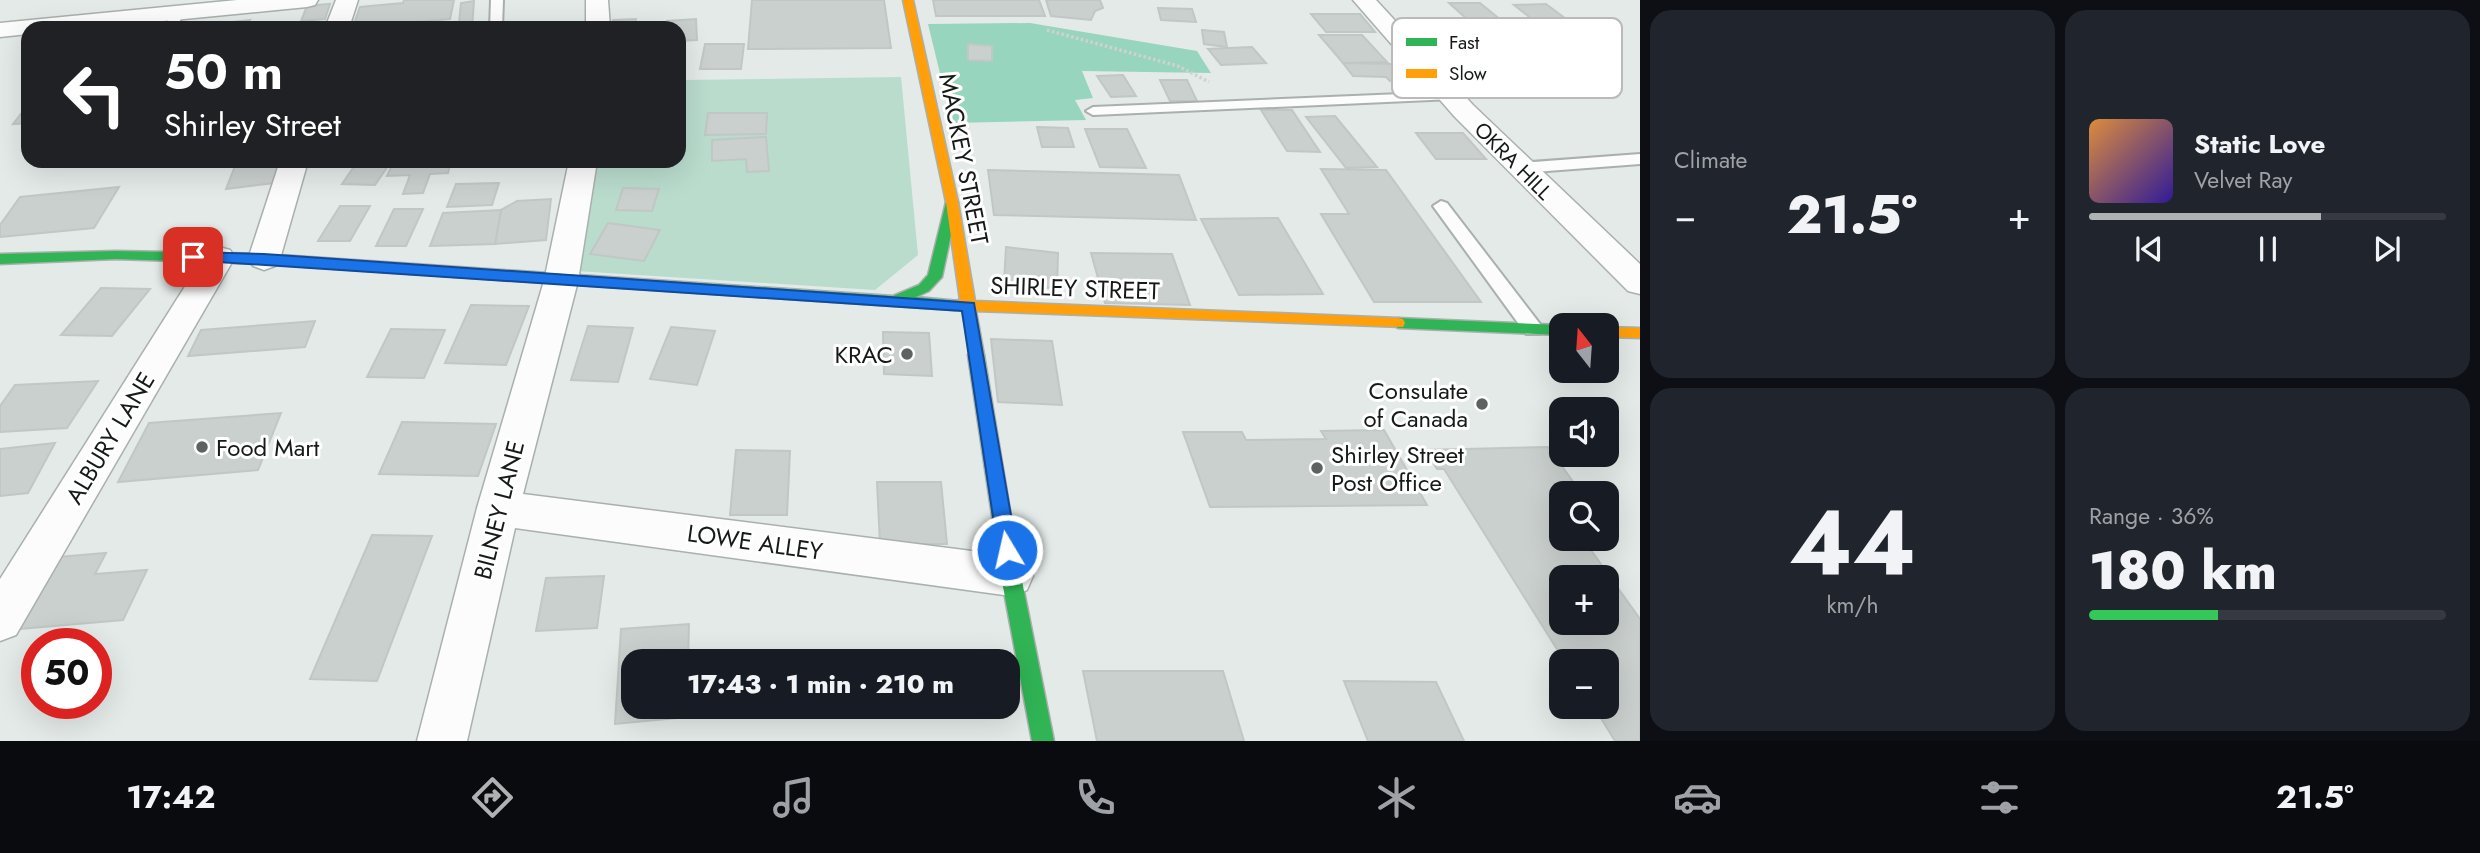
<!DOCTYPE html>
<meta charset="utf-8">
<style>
:root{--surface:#171b24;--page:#20242c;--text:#f1f3f6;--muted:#9ea1a6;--line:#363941;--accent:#aeb2b2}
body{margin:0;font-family:Jost,sans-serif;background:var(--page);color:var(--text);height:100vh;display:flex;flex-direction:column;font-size:26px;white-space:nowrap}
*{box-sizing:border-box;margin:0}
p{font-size:23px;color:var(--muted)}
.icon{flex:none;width:38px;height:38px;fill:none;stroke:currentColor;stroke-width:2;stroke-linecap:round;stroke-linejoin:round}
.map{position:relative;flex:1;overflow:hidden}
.details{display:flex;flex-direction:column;gap:10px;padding:10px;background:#0d0f14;width:840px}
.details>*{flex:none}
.guide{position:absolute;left:21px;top:21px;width:665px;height:147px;border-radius:21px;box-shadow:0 7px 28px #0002;background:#202124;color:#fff;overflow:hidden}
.needle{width:46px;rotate:343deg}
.fabs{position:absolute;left:1549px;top:313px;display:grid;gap:14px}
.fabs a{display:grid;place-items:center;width:70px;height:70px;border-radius:14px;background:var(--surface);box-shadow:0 7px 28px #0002;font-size:35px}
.speed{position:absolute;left:21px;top:628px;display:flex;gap:14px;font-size:35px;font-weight:700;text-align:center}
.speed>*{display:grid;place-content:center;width:91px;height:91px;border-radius:50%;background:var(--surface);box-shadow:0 7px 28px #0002;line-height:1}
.speed .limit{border:10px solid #d22;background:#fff;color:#111}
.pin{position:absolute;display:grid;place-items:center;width:60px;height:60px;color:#fff;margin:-30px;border-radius:14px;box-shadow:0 4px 10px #0006}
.me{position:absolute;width:77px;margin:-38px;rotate:351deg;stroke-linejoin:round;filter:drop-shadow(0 0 5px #0008)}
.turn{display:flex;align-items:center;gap:24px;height:147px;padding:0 28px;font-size:32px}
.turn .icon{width:91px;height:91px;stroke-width:2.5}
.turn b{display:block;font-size:49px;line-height:60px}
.big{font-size:52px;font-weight:800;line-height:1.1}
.details .tile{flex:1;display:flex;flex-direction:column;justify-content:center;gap:10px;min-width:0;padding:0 24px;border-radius:21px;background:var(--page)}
.details .dial{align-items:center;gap:0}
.dial b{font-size:91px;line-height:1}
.song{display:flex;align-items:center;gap:21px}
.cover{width:84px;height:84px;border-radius:10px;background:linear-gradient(135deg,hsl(30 70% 55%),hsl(250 70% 35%))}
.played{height:7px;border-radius:4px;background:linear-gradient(90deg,var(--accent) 65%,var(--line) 65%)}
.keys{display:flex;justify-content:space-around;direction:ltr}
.heat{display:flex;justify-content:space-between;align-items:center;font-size:38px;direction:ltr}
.charge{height:10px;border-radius:5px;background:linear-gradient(90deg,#34c759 36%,var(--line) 0)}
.details .tiles{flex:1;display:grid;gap:10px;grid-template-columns:repeat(2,1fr)}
.trip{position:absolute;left:621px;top:649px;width:399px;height:70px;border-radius:21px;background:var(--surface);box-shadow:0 7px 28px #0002;font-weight:800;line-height:70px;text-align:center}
.tab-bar{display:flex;height:112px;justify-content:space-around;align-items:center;background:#090b0e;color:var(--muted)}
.tab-bar .icon{width:49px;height:49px}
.tab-bar .current{color:var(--accent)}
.tab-bar b{font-size:32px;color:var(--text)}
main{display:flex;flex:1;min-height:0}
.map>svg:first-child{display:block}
.green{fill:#b9dccd}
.forest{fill:#98d5be}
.building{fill:#cad0ce;stroke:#c1c7c4;stroke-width:2;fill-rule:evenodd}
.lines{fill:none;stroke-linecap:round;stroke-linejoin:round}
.lane-casing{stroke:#aab0ad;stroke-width:4}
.street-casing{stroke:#aab0ad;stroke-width:3}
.fast-casing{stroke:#aab0ad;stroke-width:3}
.slow-casing{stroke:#aab0ad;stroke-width:3}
.path{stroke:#d0d2d2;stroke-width:3.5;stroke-dasharray:2.5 2.5;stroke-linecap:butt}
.lane{fill:#fbfcfb;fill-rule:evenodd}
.street{fill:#fbfcfb;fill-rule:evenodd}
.fast{fill:#30b455;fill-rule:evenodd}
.slow{fill:#ff9f0a;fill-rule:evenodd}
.route{fill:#1a73e8;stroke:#114b97;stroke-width:2}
.poi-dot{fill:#5d6360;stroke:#fff;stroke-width:2.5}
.labels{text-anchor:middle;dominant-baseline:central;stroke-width:6;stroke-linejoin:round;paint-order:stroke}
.far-street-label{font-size:21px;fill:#151a17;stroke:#fff}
.street-label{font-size:24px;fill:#151a17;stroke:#fff}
.poi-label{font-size:24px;fill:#151a17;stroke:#fff;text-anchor:end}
.key{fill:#fff;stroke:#b9bab9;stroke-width:2}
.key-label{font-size:19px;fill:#151a17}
</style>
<main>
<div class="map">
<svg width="1640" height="741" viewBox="0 0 1640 741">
<rect width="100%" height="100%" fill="#e3eae7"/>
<path class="green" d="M679,67h6v13l216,-3 17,178 -43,35 -299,-19 21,-110h82z"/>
<path class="forest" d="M1030,23l167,28 14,22 -129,-2 11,27 -18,2 11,20 -134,3 -24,-99z"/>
<g class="building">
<path d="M404,0h50l-4,19 -97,8 7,-20 43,-4z"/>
<path d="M752,0h132l7,48 -143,1z"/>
<path d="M933,0h106l6,16h-109z"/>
<path d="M1046,0h54l3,8 -8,3 -4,9 -40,-4z"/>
<path d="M474,1l-2,27h-62l49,-5 2,-20z"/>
<path d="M1449,3h31l32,26 -33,1z"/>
<path d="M330,4l-5,15 -24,2 6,-15z"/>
<path d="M1546,4l54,40 -35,1 -51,-40z"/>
<path d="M1158,8l34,1 4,13 -35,-2z"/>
<path d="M1311,14h49l15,18h-49z"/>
<path d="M636,19l-2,9h-23l2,-8z"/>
<path d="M696,19l1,21 -18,1v-13h-12v-7z"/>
<path d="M250,20l-6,8h-46v-2z"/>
<path d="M1202,30l22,2 3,15 -23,-3z"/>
<path d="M1319,35h43l25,27 -44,1z"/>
<path d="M705,44h39l-3,25h-41z"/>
<path d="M968,44l24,2v15l-24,-1z"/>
<path d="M1252,47l14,16 -45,2 -13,-16z"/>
<path d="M1343,63l50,1 14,18 -17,-1 -4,-4 -33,-1z"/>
<path d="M1123,75l13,21 -25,1 -14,-21z"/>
<path d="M1160,80h27l10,21h-27z"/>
<path d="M28,105v18l-15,1z"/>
<path d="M1261,110h31l28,42 -33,-1z"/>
<path d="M708,113h59l-1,21 -61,1z"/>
<path d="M1335,116l42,51 -31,1 -40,-51z"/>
<path d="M1037,127l31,1 6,19h-32z"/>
<path d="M1085,129h42l19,39 -46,-1z"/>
<path d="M1416,133h47l23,26h-50z"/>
<path d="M766,137l3,34 -22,1 -1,-13 -34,2v-21z"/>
<path d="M237,161h43l-6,22 -48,6z"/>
<path d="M394,161h57l-3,12 -18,1 -7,19 -20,1 7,-19 -23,1z"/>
<path d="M355,165l33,1 -13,19 -33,-1z"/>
<path d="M1321,169l65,1 95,132h-107l-53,-88h28z"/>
<path d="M988,170l191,5 17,45 -202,-5z"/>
<path d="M499,183l-7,22 -45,2 9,-23z"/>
<path d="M119,187l-25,41 -94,9v-12l20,-28z"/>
<path d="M623,188l36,1 -7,22 -36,-1z"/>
<path d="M551,199l-5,41 -51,4 6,-34 16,-9z"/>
<path d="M340,206h30l-20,35h-32z"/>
<path d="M394,209h29l-17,37h-30z"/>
<path d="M501,210l-6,34 -65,2 13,-33z"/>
<path d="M1278,218l45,76 -84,1 -38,-76z"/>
<path d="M608,223l52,7 -16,31 -54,-7z"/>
<path d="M1006,247l52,6 -1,36 -53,-6z"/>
<path d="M1091,253l81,1 18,51 -85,-2z"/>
<path d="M101,288l49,1 -38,47 -51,-1z"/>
<path d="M471,305l58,1 -23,59 -61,-2z"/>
<path d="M315,321l-10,26 -117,9 13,-26z"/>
<path d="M588,326l45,2 -15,54 -47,-2z"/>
<path d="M671,327l44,4 -18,54 -47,-6z"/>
<path d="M391,329l54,1 -21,48 -57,-1z"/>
<path d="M883,332l46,1 3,43 -48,-2z"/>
<path d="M991,339l61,2 10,64 -64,-3z"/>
<path d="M98,381l-31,47 -67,4v-26l15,-21z"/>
<path d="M281,413l-23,57 -140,12 31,-59z"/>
<path d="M402,422l94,2 -18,52 -99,-2z"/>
<path d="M1384,430l43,75 -217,2 -27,-75h59l4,8 80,-1 -5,-8z"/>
<path d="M55,443l-27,50 -28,3v-47z"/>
<path d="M1548,447l34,47h-21v45h22l57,80v122h-25l-21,-34h12v-45h-41l-121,-193h-7l-12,-19zM1561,578h45v45h-45z"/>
<path d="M736,450l54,1 -3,64h-57z"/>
<path d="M877,482h64l6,62h-67z"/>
<path d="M372,535l60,1 -55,145 -67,-2z"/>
<path d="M106,553l-11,21 52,-4 -24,50 -104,9 39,-72z"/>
<path d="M604,576l-7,52 -61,3 10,-53z"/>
<path d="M689,624l-1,38h-54v45h53v10l-72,7 6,-95z"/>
<path d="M1083,671h140l21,70h-147z"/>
<path d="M1344,681l92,1 28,59h-96z"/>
</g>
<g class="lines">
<g class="lane-casing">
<g id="lane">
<path d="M491,0h12l-1,28h-12z"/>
<path d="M178,9l6,4 -8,15h-12l10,-18z"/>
<path d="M1387,23l71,4 75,14 6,4 -6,4 -75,-14 -75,-5 -2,-3z"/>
<path d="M1448,92l7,4 -2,3 -360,16 -7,-4 7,-4z"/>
<path d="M1640,154v10l-121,9 -8,-5 8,-5z"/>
<path d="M1441,201l6,2 93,121 2,5 -2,5h-14l-93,-128z"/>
</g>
</g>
<g class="street-casing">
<g id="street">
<path d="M237,0h81l-3,5 -8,2 -215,21h-64v6l-28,3v-14z"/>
<path d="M336,0h22l-9,28h-24z"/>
<path d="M586,0h22l2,28h-24z"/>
<path d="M1353,0h23l97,105 167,159v30l-12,-3 -174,-175z"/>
<path d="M280,161h28l-28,98 -5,7 -11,4 -11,-4 -5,-7z"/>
<path d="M569,161h28l-19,120 -55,213 488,62 16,6 6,14 -6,14 -16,6 -496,-68 -48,213h-50l60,-233 67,-227z"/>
<path d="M219,247l11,3 5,7 -219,378 -16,6v-62l208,-329z"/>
</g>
</g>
<g class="fast-casing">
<g id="fast">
<path d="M952,198l6,4 -16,75 -13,14 -13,6 44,4 2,4 -7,5 -691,-46 -148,-5 -116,5v-10l116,-3 148,3 629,42 26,-11 9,-10 18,-73z"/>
<path d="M1398,318l163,7 3,1h-3v9l-163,-7 -7,-5z"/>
<path d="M976,349l8,6 37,221 33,165h-22l-31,-165 -33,-221z"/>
</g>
</g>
<g class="slow-casing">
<g id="slow">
<path d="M903,0h10l45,202 17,99 423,17 5,1 2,4 -2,4 -427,-16 8,44 -8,6 -5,-2 -9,-49 -12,-1 -2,-4 2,-4 10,-1 -14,-98z"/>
<path d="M1606,327l34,1v10l-34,-1z"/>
</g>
</g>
<path class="path" d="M1047,30l131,36 31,16"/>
<use href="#lane" class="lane"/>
<use href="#street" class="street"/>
<use href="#fast" class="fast"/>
<use href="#slow" class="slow"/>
</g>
<path class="route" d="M193,252l71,2 710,49 43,247 -3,6 -7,2 -6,-2 -3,-6 -36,-239 -774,-51 -2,-3z"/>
<g class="poi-dot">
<circle cx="907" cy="354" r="7"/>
<circle cx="1482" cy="404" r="7"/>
<circle cx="202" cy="447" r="7"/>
<circle cx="1317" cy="468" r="7"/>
</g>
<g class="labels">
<g class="far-street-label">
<text transform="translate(1513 161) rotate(45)">OKRA HILL</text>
</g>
<g class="street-label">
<text transform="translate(964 159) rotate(79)">MACKEY STREET</text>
<text transform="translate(1075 288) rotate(2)">SHIRLEY STREET</text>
<text transform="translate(110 438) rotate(-59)">ALBURY LANE</text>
<text transform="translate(499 510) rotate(-76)">BILNEY LANE</text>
<text transform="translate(755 542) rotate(8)">LOWE ALLEY</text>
</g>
<g class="poi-label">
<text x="893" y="354">KRAC</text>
<text x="1468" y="390">Consulate<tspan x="1468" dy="28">of Canada</tspan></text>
<text x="216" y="447" text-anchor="start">Food Mart</text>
<text x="1331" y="454" text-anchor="start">Shirley Street<tspan x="1331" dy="28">Post Office</tspan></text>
</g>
</g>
<rect x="1392" y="18" width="230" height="80" rx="10" class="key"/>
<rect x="1406" y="38" width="31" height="8" fill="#30b455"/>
<rect x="1406" y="69" width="31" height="9" fill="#ff9f0a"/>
<g class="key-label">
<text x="1449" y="49">Fast</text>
<text x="1449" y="80">Slow</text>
</g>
</svg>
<div class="fabs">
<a><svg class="needle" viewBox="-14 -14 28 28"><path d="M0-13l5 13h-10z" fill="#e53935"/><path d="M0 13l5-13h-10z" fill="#9ea1a6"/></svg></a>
<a><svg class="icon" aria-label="sound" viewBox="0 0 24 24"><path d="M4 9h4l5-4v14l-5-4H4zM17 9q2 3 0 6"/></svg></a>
<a><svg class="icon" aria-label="search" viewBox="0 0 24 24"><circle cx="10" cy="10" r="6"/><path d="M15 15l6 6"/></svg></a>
<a>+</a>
<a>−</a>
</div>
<div class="speed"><div class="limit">50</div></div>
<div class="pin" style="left:193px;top:257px;background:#d93025"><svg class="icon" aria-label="arrive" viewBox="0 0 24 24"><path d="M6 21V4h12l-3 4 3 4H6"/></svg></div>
<svg class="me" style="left:1007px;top:550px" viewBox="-20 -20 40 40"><circle r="17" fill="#1a73e8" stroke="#fff" stroke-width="3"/><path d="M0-11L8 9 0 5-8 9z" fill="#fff"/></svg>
<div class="trip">17:43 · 1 min · 210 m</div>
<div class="guide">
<div class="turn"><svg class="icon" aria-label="left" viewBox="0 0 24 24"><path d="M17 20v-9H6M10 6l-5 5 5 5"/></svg><div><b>50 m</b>Shirley Street</div></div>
</div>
</div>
<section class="details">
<div class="tiles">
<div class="tile"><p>Climate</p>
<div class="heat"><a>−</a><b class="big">21.5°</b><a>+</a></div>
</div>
<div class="tile">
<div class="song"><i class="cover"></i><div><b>Static Love</b><p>Velvet Ray</p></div></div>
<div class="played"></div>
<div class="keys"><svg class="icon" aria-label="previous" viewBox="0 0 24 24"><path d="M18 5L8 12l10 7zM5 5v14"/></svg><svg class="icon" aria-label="pause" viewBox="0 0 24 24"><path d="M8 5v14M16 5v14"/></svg><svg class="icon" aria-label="next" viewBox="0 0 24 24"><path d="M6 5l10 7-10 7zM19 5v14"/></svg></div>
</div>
<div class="tile dial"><b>44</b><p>km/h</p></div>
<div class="tile"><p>Range · 36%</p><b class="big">180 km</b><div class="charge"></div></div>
</div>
</section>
</main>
<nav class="tab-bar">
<b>17:42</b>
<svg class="icon current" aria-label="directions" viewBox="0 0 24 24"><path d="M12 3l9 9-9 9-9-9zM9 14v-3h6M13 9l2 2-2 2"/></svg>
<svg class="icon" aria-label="music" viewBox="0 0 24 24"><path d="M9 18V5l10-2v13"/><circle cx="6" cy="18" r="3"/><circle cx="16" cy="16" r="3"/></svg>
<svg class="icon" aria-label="phone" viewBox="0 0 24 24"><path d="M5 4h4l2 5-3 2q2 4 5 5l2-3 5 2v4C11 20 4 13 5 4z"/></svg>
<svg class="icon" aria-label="climate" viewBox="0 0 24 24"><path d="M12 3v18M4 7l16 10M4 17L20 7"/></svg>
<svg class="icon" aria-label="car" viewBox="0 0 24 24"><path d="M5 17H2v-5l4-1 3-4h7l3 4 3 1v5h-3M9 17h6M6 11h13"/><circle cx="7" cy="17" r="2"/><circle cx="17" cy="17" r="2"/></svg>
<svg class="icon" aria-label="filters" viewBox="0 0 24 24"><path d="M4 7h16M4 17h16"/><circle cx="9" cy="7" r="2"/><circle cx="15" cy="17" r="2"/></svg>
<b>21.5°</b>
</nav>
